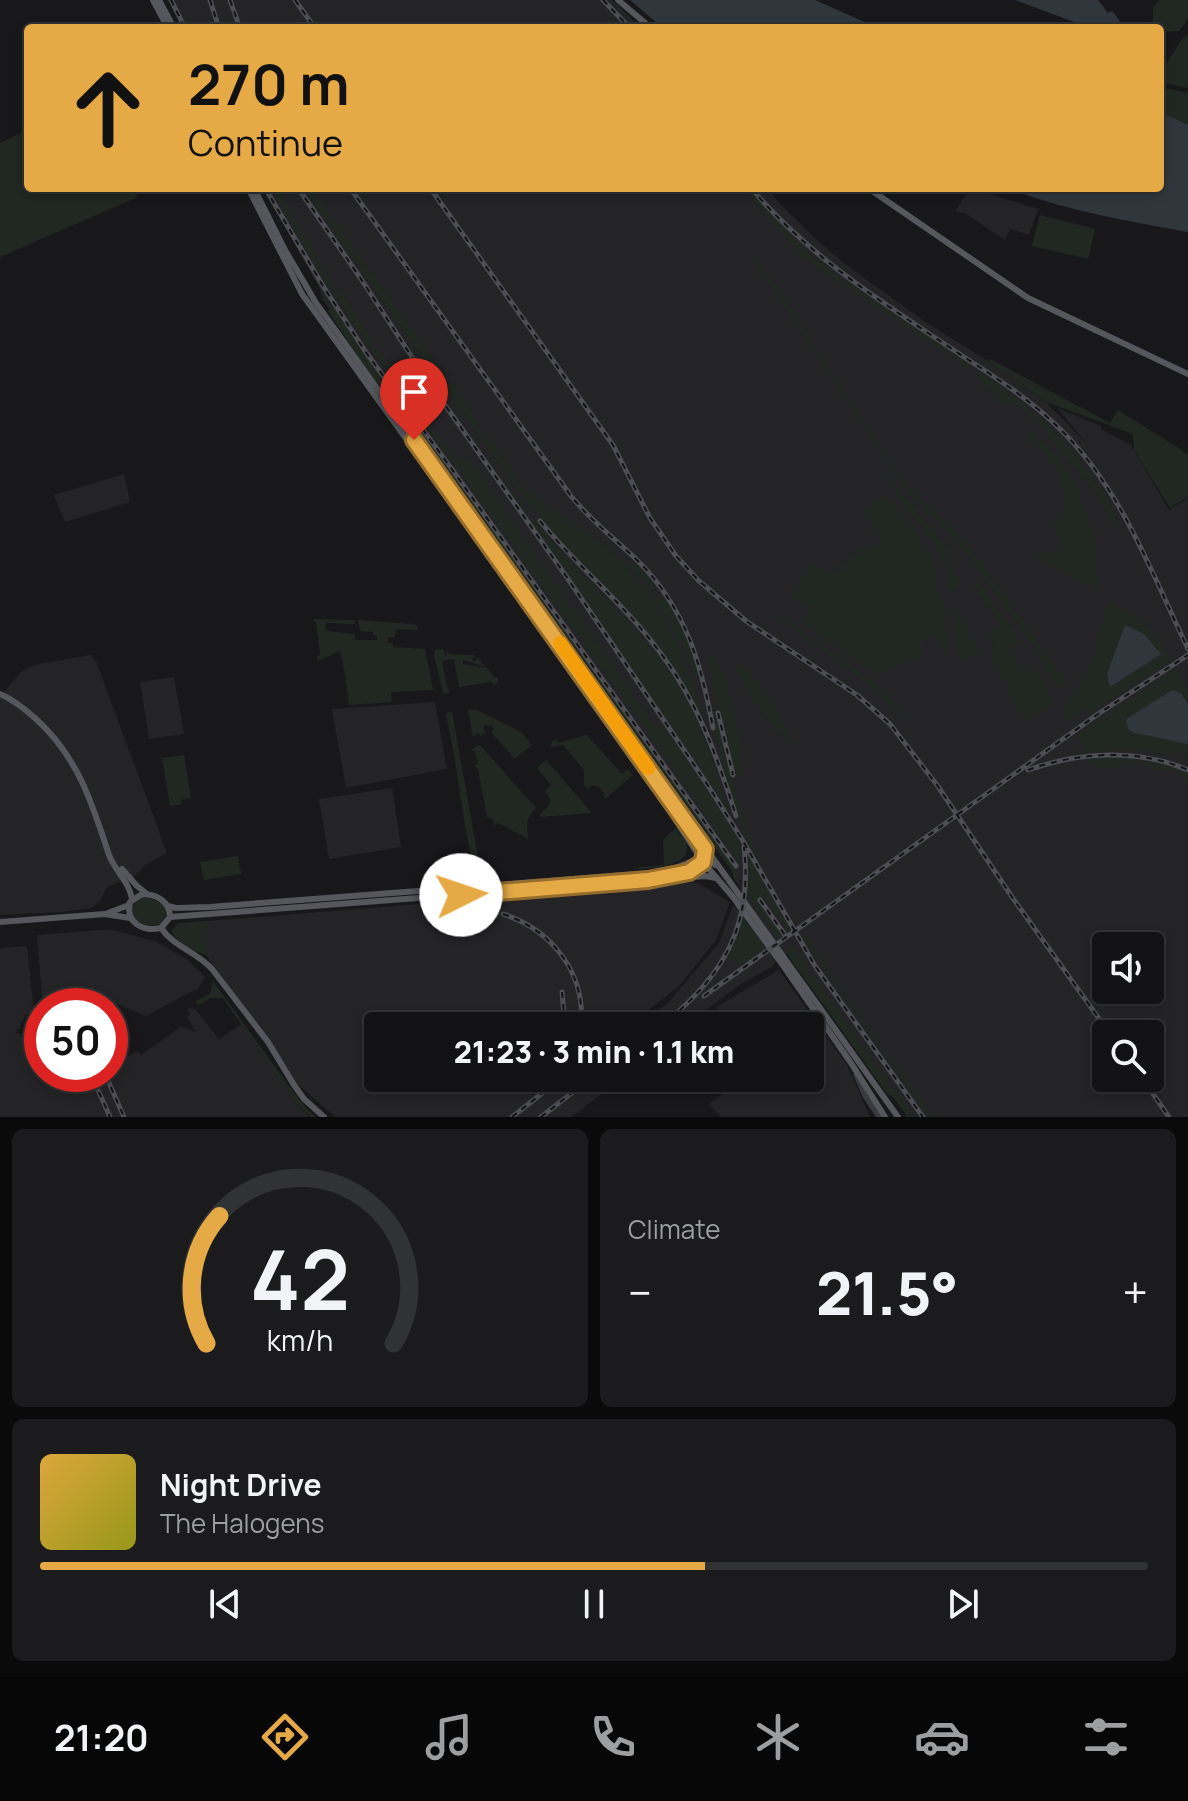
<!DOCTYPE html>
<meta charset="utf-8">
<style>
:root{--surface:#121214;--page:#1b1b1d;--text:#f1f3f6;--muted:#9c9ea0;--line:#313234;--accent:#e5a945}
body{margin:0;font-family:Manrope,sans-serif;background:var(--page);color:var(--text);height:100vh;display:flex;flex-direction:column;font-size:30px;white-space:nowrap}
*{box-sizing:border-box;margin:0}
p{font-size:26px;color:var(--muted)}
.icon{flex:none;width:44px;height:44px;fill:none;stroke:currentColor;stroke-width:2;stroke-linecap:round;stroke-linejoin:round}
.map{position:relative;height:1117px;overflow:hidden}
.panel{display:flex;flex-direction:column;gap:12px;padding:12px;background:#0a0a0b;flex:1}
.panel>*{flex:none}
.guide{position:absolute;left:24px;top:24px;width:1140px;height:168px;border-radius:8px;box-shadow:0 4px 12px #0003,0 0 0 2px var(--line);background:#e5a945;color:#111;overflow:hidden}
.fabs{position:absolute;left:1092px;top:932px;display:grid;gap:16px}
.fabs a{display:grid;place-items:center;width:72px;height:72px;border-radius:8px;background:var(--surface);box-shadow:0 4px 12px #0003,0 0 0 2px var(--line);font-size:40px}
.speed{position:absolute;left:24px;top:988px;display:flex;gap:16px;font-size:40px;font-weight:700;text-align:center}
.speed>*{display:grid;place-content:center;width:104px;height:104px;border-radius:50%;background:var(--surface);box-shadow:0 4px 12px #0003,0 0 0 2px var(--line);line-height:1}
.speed .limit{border:12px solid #d22;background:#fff;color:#111}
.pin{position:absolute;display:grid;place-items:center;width:68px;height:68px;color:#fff;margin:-82px -34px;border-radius:50% 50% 50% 0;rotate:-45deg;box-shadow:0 0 8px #0007}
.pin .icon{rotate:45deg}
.me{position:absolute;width:88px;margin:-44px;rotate:86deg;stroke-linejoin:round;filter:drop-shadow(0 0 6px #0008)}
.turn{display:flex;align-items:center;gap:28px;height:168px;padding:0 32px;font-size:36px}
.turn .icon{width:104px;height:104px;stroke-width:2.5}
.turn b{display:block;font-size:56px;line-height:68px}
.big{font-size:60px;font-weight:800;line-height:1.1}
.panel .widget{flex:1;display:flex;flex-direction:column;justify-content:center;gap:12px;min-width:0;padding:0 28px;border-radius:12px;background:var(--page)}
.panel .dial{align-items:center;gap:0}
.dial svg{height:208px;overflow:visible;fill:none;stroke:var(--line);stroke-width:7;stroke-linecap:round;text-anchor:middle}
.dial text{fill:var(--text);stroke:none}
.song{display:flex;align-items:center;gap:24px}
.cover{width:96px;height:96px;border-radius:12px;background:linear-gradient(135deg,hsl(40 70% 55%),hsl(60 70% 35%))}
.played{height:8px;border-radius:4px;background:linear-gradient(90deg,var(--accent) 60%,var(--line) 60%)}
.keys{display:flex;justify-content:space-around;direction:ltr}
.heat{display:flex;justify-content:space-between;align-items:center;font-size:44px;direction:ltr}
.panel .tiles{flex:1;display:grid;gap:12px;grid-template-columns:1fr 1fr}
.widget:last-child{grid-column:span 2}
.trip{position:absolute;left:364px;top:1012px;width:460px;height:80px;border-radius:8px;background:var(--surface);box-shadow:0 4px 12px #0003,0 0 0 2px var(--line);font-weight:800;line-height:80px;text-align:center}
.dock{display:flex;height:128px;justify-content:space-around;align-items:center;background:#070708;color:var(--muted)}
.dock .icon{width:56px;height:56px}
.dock .on{color:var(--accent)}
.dock b{font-size:36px;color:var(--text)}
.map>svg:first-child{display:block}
.built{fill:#242427;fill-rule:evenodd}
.green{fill:#202821}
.water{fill:#2f373d}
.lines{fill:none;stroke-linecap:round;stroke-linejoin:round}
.minor{stroke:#393a3f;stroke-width:5}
.major{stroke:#55575d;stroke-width:6}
.rail-casing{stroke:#4c4e53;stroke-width:5}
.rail{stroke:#131315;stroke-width:2;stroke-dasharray:6;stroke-linecap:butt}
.route-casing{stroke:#956e2d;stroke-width:20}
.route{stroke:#e5a945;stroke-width:14}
.slow{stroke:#f59e0b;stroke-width:14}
</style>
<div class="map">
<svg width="1188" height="1117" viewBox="0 0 1188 1117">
<rect width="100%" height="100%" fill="#18181a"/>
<g class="built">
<path d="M168,0h444l30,28h-460z"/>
<path d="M263,188h504l14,17 39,38 29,24 78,56 61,38 58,41 41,42 -30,-36 44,18v3l30,16 38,65 19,-12v619h-280l-118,-165 -16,11 -2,4 -31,17 -57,42h-49l33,-23 51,-60 14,-38 2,2 5,-13 1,-14 -418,-580 -3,-11zM1106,946h44v44h-44zM1106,1034h44v44h-44z"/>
<path d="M971,188l67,21 -9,26 -19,-6 -5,11 -40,-27 -10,-2z"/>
<path d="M124,474l6,28 -65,20 -11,-27z"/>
<path d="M90,655l6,6 71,192 -20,11 -12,12 -28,11 -7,14 -9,7 -29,4 -62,3v-218l21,-25 13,-7z"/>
<path d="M174,677l10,57 -35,5 -9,-57z"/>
<path d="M435,702l12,67 -101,19 -14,-79z"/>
<path d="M392,788l9,59 -72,12 -10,-60z"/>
<path d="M696,882l34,20 -14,38 -37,46 -51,40h-250v52h245l-52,39h-236l-40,-35 -89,-127v-34z"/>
<path d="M100,930h13l44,12 31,18 17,17 -7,11 -52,28 -29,-12 -23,-2 -42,3 -6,-4 -4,-4 -5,-62z"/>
<path d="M27,946l7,67 -9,2 -2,6 -2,1 -1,7h-3l-1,4 10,2 -4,5 18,41 18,-7h52l1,-27 9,14 17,-10 4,4 40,-28 15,5 -9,-15 3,-2 -2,-7 8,2 23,29 23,-15 23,32 29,45 16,16h-310v-169z"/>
<path d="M779,970l68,95 23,52h-149l-12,-13 35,-26h66v-52h-81l-13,-19z"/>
</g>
<g class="green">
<path d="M1159,0h29v18l-9,13 -19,1v-4h-7v-20z"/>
<path d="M1188,35v53l-28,-6v-9l23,-35z"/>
<path d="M1160,87l28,6v32l-28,-13z"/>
<path d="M28,130v58h106l2,8 2,1 -138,60v-114z"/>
<path d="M270,188h9l5,7 -1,3 51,86 -5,4z"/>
<path d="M303,188h8l54,75 -7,4z"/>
<path d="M743,188h5l60,65 21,17 144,95 -5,3 -165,-110z"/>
<path d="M1040,215l55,14 -7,30 -56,-13z"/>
<path d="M746,248l19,22 15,20 111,176 12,15 69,69 96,134 -4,3h-9l-19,-37 -68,-95 -20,-23 -36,-35 -20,-25z"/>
<path d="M366,264l113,158 -3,3 8,11 4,-1 29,40 -4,2 8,11 4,-1c6,6 12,12 18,17 17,12 36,20 52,33 63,52 88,112 112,188l-21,-38 -15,-24 -35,-42 -91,-96 -36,-47 -149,-209z"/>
<path d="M339,289l51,80 67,92 7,-5 17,20 162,233 15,20 7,-4 47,69 25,41 4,30 -99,-141 -278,-384 -31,-47z"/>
<path d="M333,307l401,559 5,9 1,12 -6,-8 -2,-8 -97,-133 -3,-2 -60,-81 -218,-304 -26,-40z"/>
<path d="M406,343c45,62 87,128 136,187 47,56 106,102 143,166 21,38 32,79 46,119l-191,-281z"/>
<path d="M990,359l120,64 8,-13 70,44v43l-18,11 -36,-58 -1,-16 -87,-32 -58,-41z"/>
<path d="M978,371c19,13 39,26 56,41 22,19 89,91 84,120l-23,-41 -41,-47 -10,-16 -27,-22 -20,-6 -18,-21z"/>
<path d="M1030,432c51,32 67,103 70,158l-17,-6 -50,-29c13,-4 19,4 30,-8l-10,-24 11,-16 -5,-35 -18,-24 -15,-10z"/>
<path d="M883,472l69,79 -7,7 15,26 -10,9 -3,-20 -10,-26 -36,-46z"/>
<path d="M886,495c14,19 32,37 43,58 7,16 5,36 14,48l5,50 -8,-4 -4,-11 -6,-1 -8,5 1,15 -46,21 -8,-7 -57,-39 -11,-9 9,-11 -20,-15 22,-33 20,12 26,-25 24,-7 -20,-31z"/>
<path d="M624,558l18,10 13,17 -4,3 9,12 5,-2c16,25 28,50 36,79h-6c-17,-44 -39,-85 -71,-119z"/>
<path d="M979,582l42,59 -12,8 16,22 10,-4 10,15 -1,3 5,15 -3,-16 7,19 -3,6 -25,11 -19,-29 4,-3 -20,-29 4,-15 -6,-11 13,-9 -29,-39z"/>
<path d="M952,601l27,51 -1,3 -5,-1 -14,7z"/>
<path d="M1108,602c34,16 45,26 65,58l-83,53 -4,-5 -19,13 -4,-5 -1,-5 29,-48z"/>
<path d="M775,612l88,62 20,17 36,41 -47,-45 -101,-74z"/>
<path d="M314,619l41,1 -1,4 -28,-1 -1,8 30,3v6h22v-4l-4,-1v-3l-13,-1 -2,-11 56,4 4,3v3l-22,-1 -1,8h-7v6l5,1v3l32,2 8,41 -42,2 1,10 -43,3 -6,-43 1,-1h-2l-2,-10 -22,10 -1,-5 3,-1 -4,-33 -3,-1z"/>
<path d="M441,649l3,1 1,6 2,-1v-5l2,4 26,1 -3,5 2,1 4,-3 8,9 -23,-7v4l24,4 8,10 3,-2v6l-4,3 -2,-3 -33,5 -5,-28 -12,2 6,29h2l-1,3h-6l-9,-38 1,-5z"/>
<path d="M706,652c22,16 30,61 33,87 2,13 1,26 3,39h-6z"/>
<path d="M740,664c27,21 39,54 56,82h-2c-24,-22 -45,-47 -59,-77z"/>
<path d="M1175,669l13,20v15l-19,-12 -42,27 8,14 53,11v14l-9,-4 -60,-5 -34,4 -1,-7 -9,-10z"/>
<path d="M470,709l7,1 44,22 11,13 -17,14 -24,-27 3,-3 -3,-4 -2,2 -3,-3 -3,4 3,4 -5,4 -3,-3 -5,4 -5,-27 -6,1z"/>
<path d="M452,712l28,156 -7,2 -11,-62v-7h-1l-6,-41 -9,-47z"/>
<path d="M718,720c11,48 22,94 41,139l-13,-15 3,-2c-18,-37 -28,-80 -35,-120z"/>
<path d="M587,735l35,39 6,-5 5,6 -28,24 -2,-3 2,-2 -7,-8h-8l-2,4 -4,-5v-15l-19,-23 -3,-2 -10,2 -1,-2 1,-3 4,-2 2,3z"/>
<path d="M480,745l56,63c-11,10 -9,17 -8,31l-30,-16 -2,2 -3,-1 1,-4 -7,-3 -9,-48 -4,-3 4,-3 -3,-12h-3l1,-3z"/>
<path d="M184,755l7,43 -10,2 1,4 -12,2 -8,-48z"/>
<path d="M1120,756c24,2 46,8 68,17v6l-18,-10 -12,2 -16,-8 -43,7 -3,-7 -10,1v-5z"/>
<path d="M546,760l46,53 -53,4c7,-12 17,-12 6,-26l6,-6 -14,-17z"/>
<path d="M676,828l11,16 -1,11c-12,12 -29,13 -46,14l-2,-2 26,-2 -1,-25z"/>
<path d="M747,851l44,78 -3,3 -24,-34 -5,3 24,34 -5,4 -30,-44z"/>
<path d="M238,856l3,18 -37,6 -4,-18z"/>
<path d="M141,897h7l15,7 4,10 -7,10c-19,6 -41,-11 -19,-27z"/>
<path d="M743,917l23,30 -26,18 -11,-11z"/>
<path d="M206,921v34c-13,-4 -29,-13 -35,-24l7,-8z"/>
<path d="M806,933l31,50 96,134h-4l-127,-181z"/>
<path d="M790,945l123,172h-6l-13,-20 -7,-3 -98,-137 -2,-9z"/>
<path d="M213,981l76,105 17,22 10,9h-5l-17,-16 -71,-103h-12l-13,7 -3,-3 15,-9z"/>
</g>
<g class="water">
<path d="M630,0h185l54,24 13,4h-219z"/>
<path d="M1015,0h83l10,13 4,-2 10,13 -30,3 -10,-2z"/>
<path d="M1160,112l28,13v107c-62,-11 -123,-22 -182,-44h154z"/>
<path d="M1125,625l19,9 17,20 -51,33 -3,-13z"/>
<path d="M1172,690l9,3 7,11v40l-53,-11 -6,-3 -3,-9 2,-3z"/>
</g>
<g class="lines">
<path class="minor" d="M856,1075l9,21 14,21"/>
<g class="major">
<path d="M153,0l15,28"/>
<path d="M159,0l15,28"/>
<path d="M618,0l33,28"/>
<path d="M248,188l54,106 282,392 76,110 43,66 30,35 49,67 69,99 34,54"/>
<path d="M254,188l31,62 31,53 582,814"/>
<path d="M868,188l160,110 160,76"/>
<path d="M0,694c14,6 25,15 36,25 42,38 56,84 73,136 6,16 20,26 23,44"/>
<path d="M122,869l15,17 10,8"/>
<path d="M679,874l13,-3 12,-10"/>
<path d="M142,894c14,0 28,7 28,23l-9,11c-18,4 -36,-5 -31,-26z"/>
<path d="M168,906l8,2 34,-1 442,-34 23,-5 28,-11 5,1 7,7"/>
<path d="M108,913l21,-8"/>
<path d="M170,917l535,-41 11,2"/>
<path d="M0,922l105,-8 25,4"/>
<path d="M161,928c13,19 36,24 51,41l56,73 26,43 10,14 20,18"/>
</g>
<g class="rail-casing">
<g id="rail">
<path d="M171,0l14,28"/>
<path d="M210,0l9,28"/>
<path d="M230,0l10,28"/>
<path d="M295,0l20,28"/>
<path d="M603,0l27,28"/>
<path d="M265,188l58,98 42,65 86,117 285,398"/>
<path d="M298,188l61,88 64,98 143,202 141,208 36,57 72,125 108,151"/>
<path d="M350,188l221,308c20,25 44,43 67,65 48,48 63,102 75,167"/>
<path d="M430,188l183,257 37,73 26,38 23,25 47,40 111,74 33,29 47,61 75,112 98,137"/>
<path d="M751,188c61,72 136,117 213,169 34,22 68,44 97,73 61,60 91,144 127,219"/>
<path d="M540,521c37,45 84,83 119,130 39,51 58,105 77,165"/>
<path d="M718,713l15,62"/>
<path d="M1028,770c51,-18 110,-22 160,0"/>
<path d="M760,900l25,35"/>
<path d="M503,914c49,16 83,59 78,112"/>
<path d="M562,992l3,34"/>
<path d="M704,996l394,-282 90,-59"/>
<path d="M661,1026c61,-48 92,-99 83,-179"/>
<path d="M106,1076l18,41"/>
<path d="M1142,1078l27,39"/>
<path d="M94,1081l16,36"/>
<path d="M512,1117l28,-22 17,-17"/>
<path d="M541,1117l50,-39"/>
</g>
</g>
<use href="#rail" class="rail"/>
</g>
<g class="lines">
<g class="route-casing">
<path id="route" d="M414,440l291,409 -2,13 -14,10 -41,8 -187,15"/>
</g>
<use href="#route" class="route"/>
<path class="slow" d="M560,643l88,125"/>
</g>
</svg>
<div class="fabs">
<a><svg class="icon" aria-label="sound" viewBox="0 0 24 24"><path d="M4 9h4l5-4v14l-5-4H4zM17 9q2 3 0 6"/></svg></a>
<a><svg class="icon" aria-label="search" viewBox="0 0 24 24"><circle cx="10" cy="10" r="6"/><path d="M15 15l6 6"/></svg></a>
</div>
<div class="speed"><div class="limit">50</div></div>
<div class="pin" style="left:414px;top:440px;background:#d93025"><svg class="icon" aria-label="arrive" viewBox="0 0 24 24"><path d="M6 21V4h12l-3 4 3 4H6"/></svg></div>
<svg class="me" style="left:461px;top:895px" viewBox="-20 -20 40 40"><circle r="19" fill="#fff"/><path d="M0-13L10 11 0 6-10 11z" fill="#e5a945"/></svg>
<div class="trip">21:23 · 3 min · 1.1 km</div>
<div class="guide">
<div class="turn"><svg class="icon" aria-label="ahead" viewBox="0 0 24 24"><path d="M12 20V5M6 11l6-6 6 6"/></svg><div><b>270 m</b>Continue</div></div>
</div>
</div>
<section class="panel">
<div class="tiles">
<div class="widget dial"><svg viewBox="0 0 100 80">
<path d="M14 69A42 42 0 1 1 86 69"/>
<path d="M14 69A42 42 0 0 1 19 20" stroke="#e5a945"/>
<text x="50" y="56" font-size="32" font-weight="700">42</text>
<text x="50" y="72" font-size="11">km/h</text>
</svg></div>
<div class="widget"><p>Climate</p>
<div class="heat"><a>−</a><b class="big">21.5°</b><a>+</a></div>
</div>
<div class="widget">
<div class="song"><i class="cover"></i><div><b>Night Drive</b><p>The Halogens</p></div></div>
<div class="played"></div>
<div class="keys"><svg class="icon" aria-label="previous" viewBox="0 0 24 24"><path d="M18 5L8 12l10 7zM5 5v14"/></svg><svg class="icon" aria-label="pause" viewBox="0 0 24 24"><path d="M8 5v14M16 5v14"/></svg><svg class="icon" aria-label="next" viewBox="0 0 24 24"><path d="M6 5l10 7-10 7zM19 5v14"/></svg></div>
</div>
</div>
</section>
<nav class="dock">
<b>21:20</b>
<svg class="icon on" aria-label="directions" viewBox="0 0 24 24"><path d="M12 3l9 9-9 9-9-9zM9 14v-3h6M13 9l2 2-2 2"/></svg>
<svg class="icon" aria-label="music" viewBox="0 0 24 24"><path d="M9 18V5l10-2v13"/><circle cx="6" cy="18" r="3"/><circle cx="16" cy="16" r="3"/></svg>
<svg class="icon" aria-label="phone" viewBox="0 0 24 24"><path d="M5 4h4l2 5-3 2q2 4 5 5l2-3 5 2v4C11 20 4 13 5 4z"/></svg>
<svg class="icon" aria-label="climate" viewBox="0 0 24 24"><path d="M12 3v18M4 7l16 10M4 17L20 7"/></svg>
<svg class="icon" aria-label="car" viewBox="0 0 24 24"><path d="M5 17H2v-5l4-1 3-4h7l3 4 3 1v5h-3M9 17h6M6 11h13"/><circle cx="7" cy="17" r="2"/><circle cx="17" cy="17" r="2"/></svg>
<svg class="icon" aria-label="filters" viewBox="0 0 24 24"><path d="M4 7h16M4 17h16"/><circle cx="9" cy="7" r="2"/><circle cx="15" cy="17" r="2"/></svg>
</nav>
